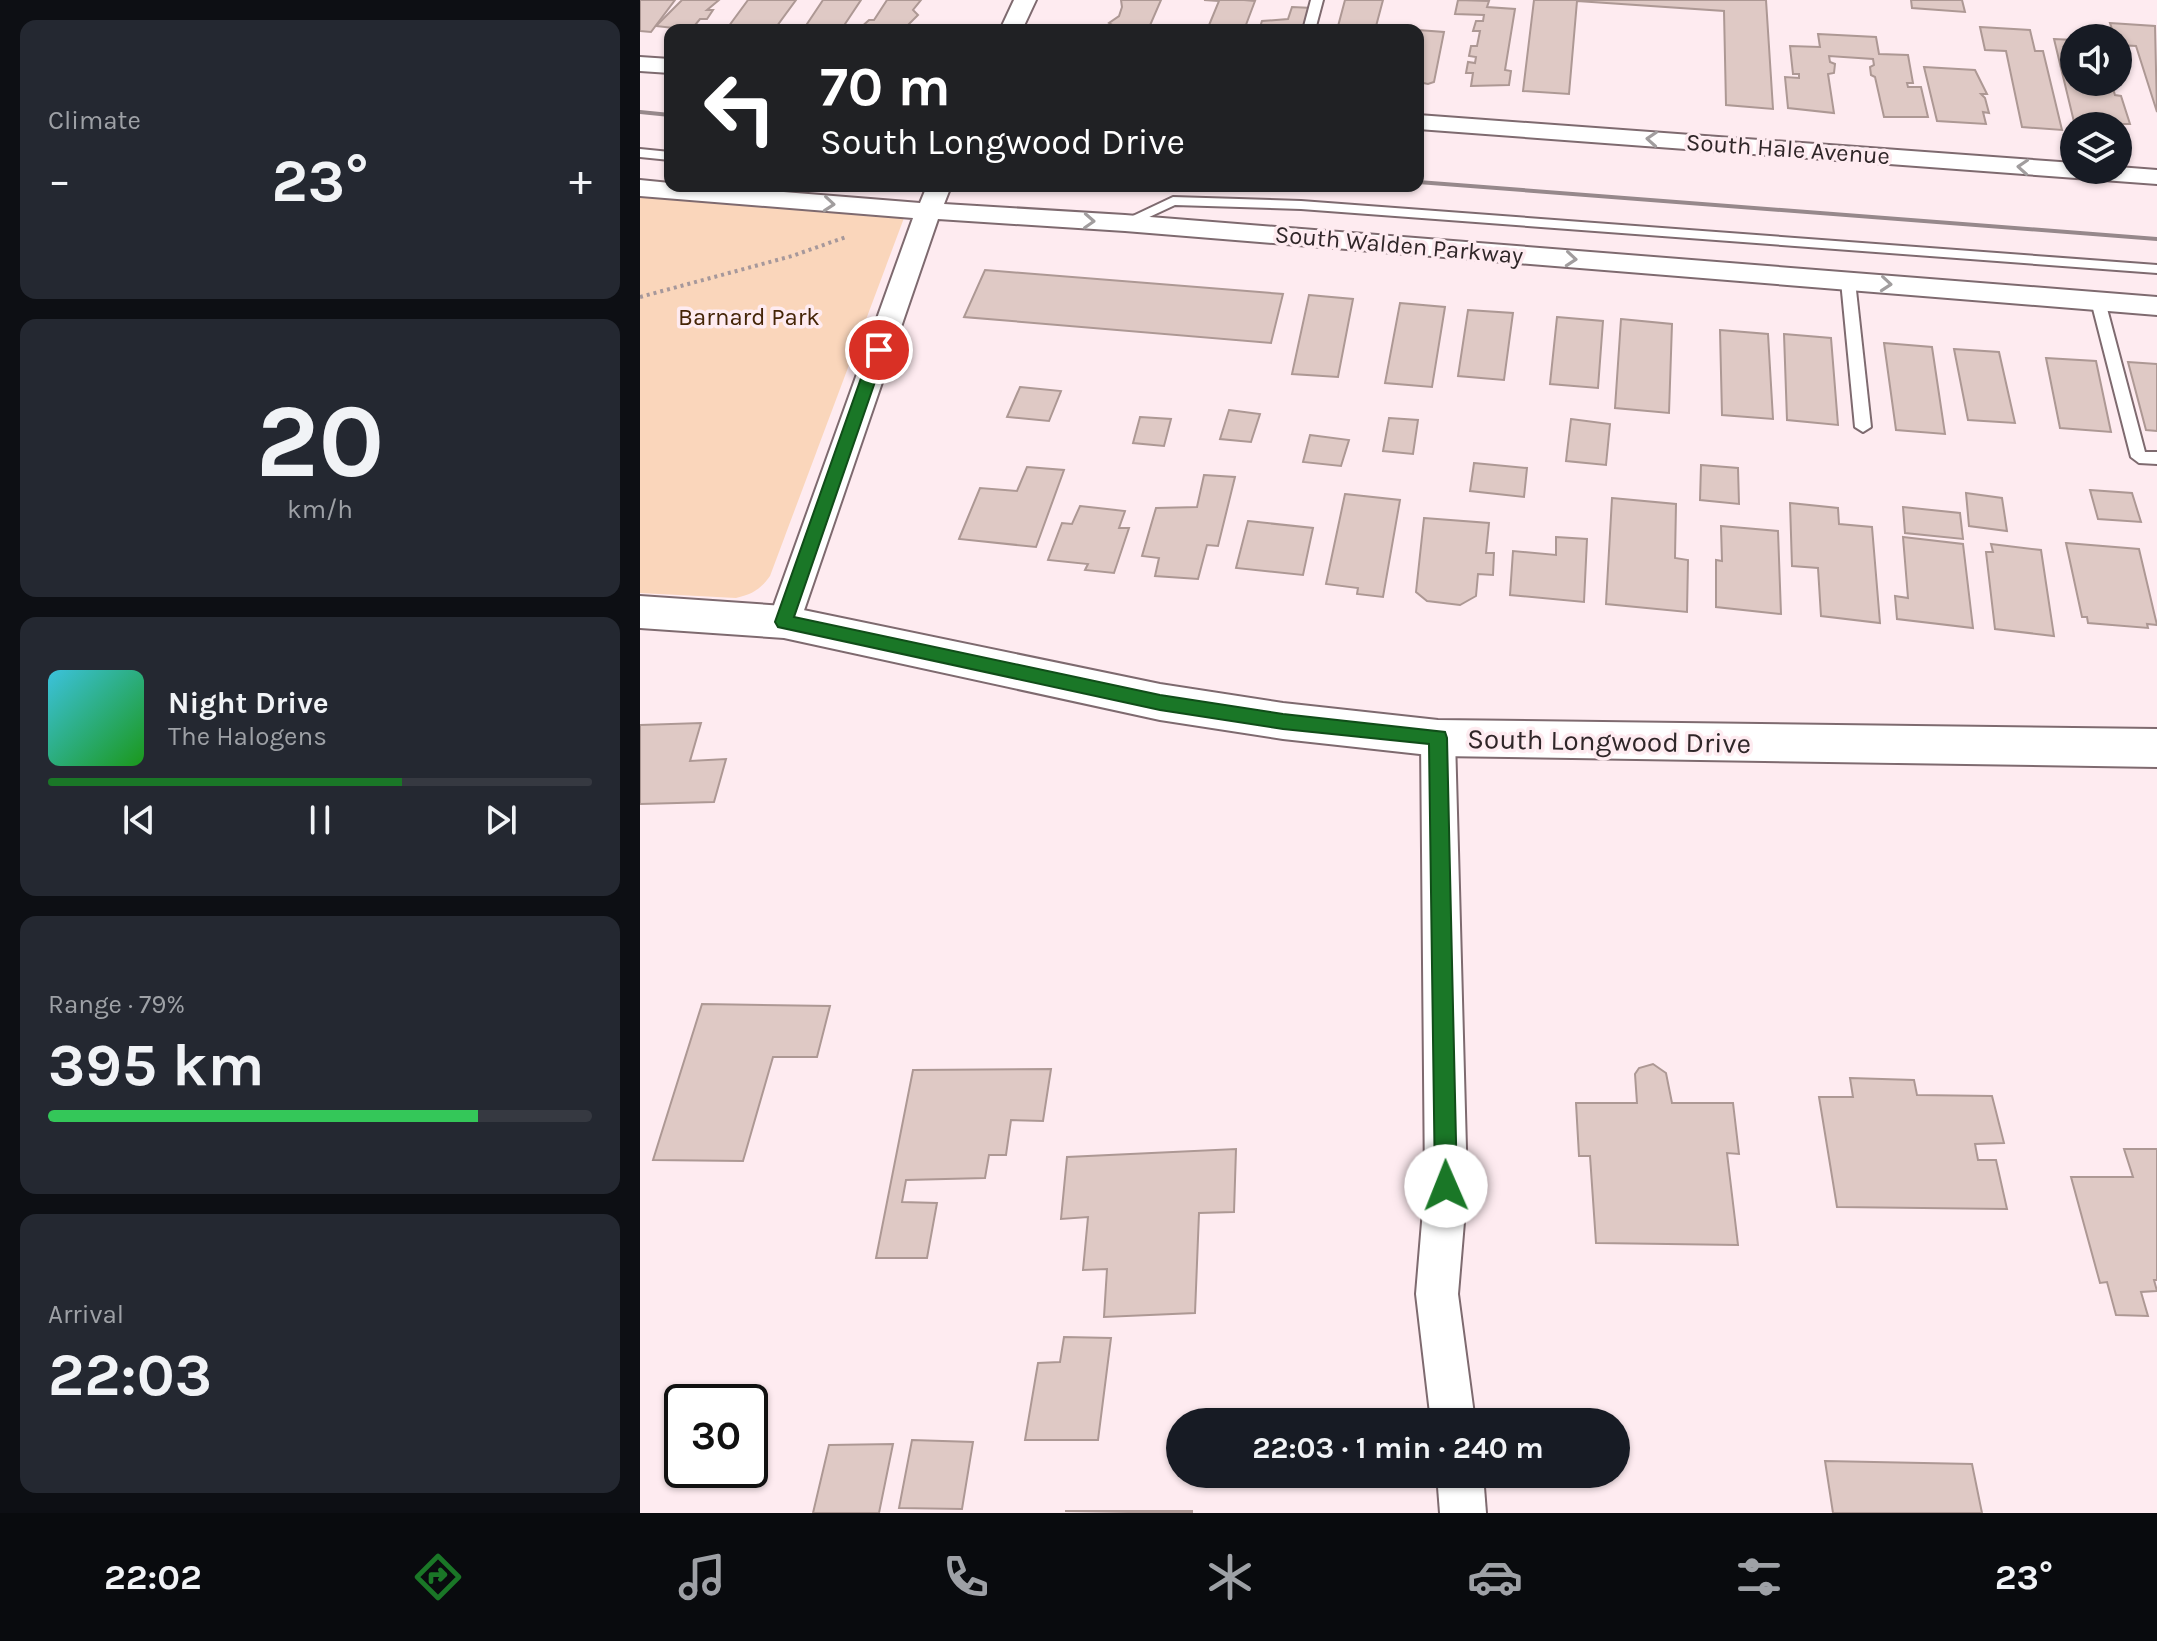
<!DOCTYPE html>
<meta charset="utf-8">
<style>
:root{--surface:#171b24;--page:#242831;--text:#f1f3f6;--muted:#9ea1a6;--line:#363941;--accent:#1a7727}
body{margin:0;font-family:Karla,sans-serif;background:var(--page);color:var(--text);height:100vh;display:flex;flex-direction:column;font-size:30px;white-space:nowrap}
*{box-sizing:border-box;margin:0}
p{font-size:26px;color:var(--muted)}
.icon{flex:none;width:44px;height:44px;fill:none;stroke:currentColor;stroke-width:2;stroke-linecap:round;stroke-linejoin:round}
.map{position:relative;flex:1;overflow:hidden}
.panel{display:flex;flex-direction:column;gap:20px;padding:20px;background:#0d0f14;width:640px}
.panel>*{flex:none}
.top-card{position:absolute;left:24px;top:24px;width:760px;height:168px;border-radius:16px;box-shadow:0 2px 6px #0004;background:#202124;color:#fff;overflow:hidden}
.fabs{position:absolute;left:1420px;top:24px;display:grid;gap:16px}
.fabs a{display:grid;place-items:center;width:72px;height:72px;border-radius:50%;background:var(--surface);box-shadow:0 2px 6px #0004;font-size:40px}
.speed{position:absolute;left:24px;top:1384px;display:flex;gap:16px;font-size:40px;font-weight:700;text-align:center}
.speed>*{display:grid;place-content:center;width:104px;height:104px;border-radius:50%;background:var(--surface);box-shadow:0 2px 6px #0004;line-height:1}
.speed .limit{border:4px solid #111;border-radius:12px;background:#fff;color:#111}
.pin{position:absolute;display:grid;place-items:center;width:68px;height:68px;color:#fff;margin:-34px;border:4px solid #fff;border-radius:50%;box-shadow:0 2px 8px #0007}
.me{position:absolute;width:88px;margin:-44px;rotate:359deg;stroke-linejoin:round;filter:drop-shadow(0 0 6px #0008)}
.turn{display:flex;align-items:center;gap:28px;height:168px;padding:0 24px;font-size:36px}
.turn .icon{width:104px;height:104px;stroke-width:2.5}
.turn b{display:block;font-size:56px;line-height:68px}
.big{font-size:60px;font-weight:700;line-height:1.1}
.panel .card{flex:1;display:flex;flex-direction:column;justify-content:center;gap:12px;min-width:0;padding:0 28px;border-radius:16px;background:var(--page)}
.panel .dial{align-items:center;gap:0}
.dial b{font-size:104px;line-height:1}
.song{display:flex;align-items:center;gap:24px}
.cover{width:96px;height:96px;border-radius:12px;background:linear-gradient(135deg,hsl(190 70% 55%),hsl(120 70% 35%))}
.played{height:8px;border-radius:4px;background:linear-gradient(90deg,var(--accent) 65%,var(--line) 65%)}
.keys{display:flex;justify-content:space-around;direction:ltr}
.heat{display:flex;justify-content:space-between;align-items:center;font-size:44px;direction:ltr}
.charge{height:12px;border-radius:6px;background:linear-gradient(90deg,#34c759 79%,var(--line) 0)}
.trip{position:absolute;left:526px;top:1408px;width:464px;height:80px;border-radius:40px;background:var(--surface);box-shadow:0 2px 6px #0004;font-weight:700;line-height:80px;text-align:center}
.tab-bar{display:flex;height:128px;justify-content:space-around;align-items:center;background:#090b0e;color:var(--muted)}
.tab-bar .icon{width:56px;height:56px}
.tab-bar .selected{color:var(--accent)}
.tab-bar b{font-size:36px;color:var(--text)}
main{display:flex;flex:1;min-height:0}
.map>svg:first-child{display:block}
.green{fill:#fad6bb}
.building{fill:#dfc9c5;stroke:#ad9894;stroke-width:2}
.lines{fill:none;stroke-linecap:round;stroke-linejoin:round}
.lane-casing{stroke:#7e6a6f;stroke-width:4}
.street-casing{stroke:#7e6a6f;stroke-width:4}
.secondary-casing{stroke:#7e6a6f;stroke-width:4}
.path{stroke:#a6989b;stroke-width:4;stroke-dasharray:3 4;stroke-linecap:butt}
.lane{fill:#fff;fill-rule:evenodd}
.street{fill:#fff;fill-rule:evenodd}
.secondary{fill:#fff;fill-rule:evenodd}
.rail{stroke:#96888b;stroke-width:4}
.oneway{stroke:#a19d9e}
.route{fill:#1a7727;stroke:#114d19;stroke-width:2}
.labels{text-anchor:middle;dominant-baseline:central;stroke-width:7;stroke-linejoin:round;paint-order:stroke}
.far-street-label{font-size:24px;fill:#2f2628;stroke:#feebf0}
.far-park-label{font-size:24px;fill:#452507;stroke:#feebf0}
.street-label{font-size:28px;fill:#2f2628;stroke:#feebf0}
</style>
<main>
<section class="panel">
<div class="card"><p>Climate</p>
<div class="heat"><a>−</a><b class="big">23°</b><a>+</a></div>
</div>
<div class="card dial"><b>20</b><p>km/h</p></div>
<div class="card">
<div class="song"><i class="cover"></i><div><b>Night Drive</b><p>The Halogens</p></div></div>
<div class="played"></div>
<div class="keys"><svg class="icon" aria-label="previous" viewBox="0 0 24 24"><path d="M18 5L8 12l10 7zM5 5v14"/></svg><svg class="icon" aria-label="pause" viewBox="0 0 24 24"><path d="M8 5v14M16 5v14"/></svg><svg class="icon" aria-label="next" viewBox="0 0 24 24"><path d="M6 5l10 7-10 7zM19 5v14"/></svg></div>
</div>
<div class="card"><p>Range · 79%</p><b class="big">395 km</b><div class="charge"></div></div>
<div class="card"><p>Arrival</p><b class="big">22:03</b></div>
</section>
<div class="map">
<svg width="1517" height="1513" viewBox="0 0 1517 1513">
<rect width="100%" height="100%" fill="#feebf0"/>
<path class="green" d="M0,197l264,21 -134,358c-10,14 -18,18 -34,22l-96,-5z"/>
<g class="building">
<path d="M0,0h35l-24,32 -11,-1z"/>
<path d="M42,0h37l-12,10h6l-6,9h-7l-9,11 -35,-4z"/>
<path d="M108,0h48l-22,30h-48z"/>
<path d="M183,0h38l-20,30h-38z"/>
<path d="M247,0h34l-8,10 5,5 -15,15h-45l11,-10h5z"/>
<path d="M481,0h40l-13,30h-36l2,-4 -5,-3 10,-7 3,-9z"/>
<path d="M564,0h40l11,1 -11,29h-37l12,-29z"/>
<path d="M705,0h38l-8,30h-38z"/>
<path d="M818,0l31,1 -2,6 28,2 -10,61 6,1 -2,14 -38,1 2,-13h-7l2,-11 7,1 1,-6 -7,-1 2,-10h6l3,-15h-7l3,-10h7l1,-6 -29,-1z"/>
<path d="M894,0h232l7,109 -47,-4 -2,-94 -147,-10 -8,93 -46,-3z"/>
<path d="M1271,0h51l3,12 -53,-4z"/>
<path d="M652,7l20,1 -6,22h-47l3,-9 26,-2z"/>
<path d="M1470,23l45,3 2,86 -21,-66 -18,-1v-7h-3z"/>
<path d="M1340,27l50,3 5,21h8l19,79 -40,-3 -16,-76 -21,-1z"/>
<path d="M778,30l26,2 -10,50 -6,2 -10,-2z"/>
<path d="M1178,34l58,3 3,17 29,1 5,28h-6l1,4h13l7,30h-44l-9,-40 -4,-2 -1,-8 4,-2 -1,-6 -44,-3 1,6 5,2 -1,9 -6,1 6,39 -46,-5 -3,-31 14,1v-4h-6l-3,-28 30,1z"/>
<path d="M1414,39l20,1v42h37l4,13 6,1 9,28h-8l4,11h-8v-9h-43z"/>
<path d="M1284,67l51,3 12,24h-6l4,4 4,15 -6,-1 3,12 -49,-3z"/>
<path d="M345,270l298,24 -12,49 -307,-26z"/>
<path d="M669,295l44,4 -15,78 -46,-3z"/>
<path d="M760,303l45,4 -13,80 -47,-4z"/>
<path d="M828,310l45,3 -9,67 -46,-4z"/>
<path d="M917,317l46,4 -5,67 -48,-4z"/>
<path d="M981,319l51,5 -3,89 -54,-5z"/>
<path d="M1080,330l48,4 5,85 -51,-4z"/>
<path d="M1144,334l47,4 7,87 -51,-5z"/>
<path d="M1244,343l48,4 13,87 -49,-4z"/>
<path d="M1314,349l45,3 16,71 -47,-3z"/>
<path d="M1406,358l50,3 15,71 -51,-4z"/>
<path d="M1488,362l29,2v67l-11,-1z"/>
<path d="M380,387l41,4 -12,30 -42,-4z"/>
<path d="M589,410l31,4 -9,28 -31,-3z"/>
<path d="M500,417l31,2 -7,27 -31,-3z"/>
<path d="M749,418l29,2 -5,34 -30,-3z"/>
<path d="M931,419l39,5 -4,41 -40,-4z"/>
<path d="M670,435l39,5 -8,26 -38,-4z"/>
<path d="M834,463l53,5 -3,29 -54,-6z"/>
<path d="M1061,465l37,3 1,36 -39,-4z"/>
<path d="M387,467l37,3 -28,77 -77,-8 21,-51 37,3z"/>
<path d="M564,475l31,2 -17,69 -11,-1 -9,34 -43,-3 4,-18 -17,-2 14,-48 41,-1z"/>
<path d="M1450,490l42,3 9,29 -43,-3z"/>
<path d="M1326,493l36,5 5,33 -38,-5z"/>
<path d="M705,494l55,6 -17,97 -26,-3 1,-6 -32,-4z"/>
<path d="M972,498l64,6 -1,54 13,2 -1,52 -81,-8z"/>
<path d="M1150,503l48,5 1,16 33,3 8,96 -59,-7 -3,-48 -26,-2z"/>
<path d="M440,506l45,5 -6,17h10l-15,45 -29,-3 3,-6 -40,-4 14,-37 10,1z"/>
<path d="M1263,507l57,6 3,26 -58,-6z"/>
<path d="M784,518l65,5 -3,30h8l-1,22 -15,-1 -2,22 -16,9 -33,-4 -11,-9z"/>
<path d="M608,521l65,7 -10,47 -67,-7z"/>
<path d="M1081,526l57,5 3,83 -65,-7v-47l6,1z"/>
<path d="M916,537l31,2 -3,63 -74,-7 3,-44 43,4z"/>
<path d="M1263,537l60,7 10,84 -76,-9 -2,-23 13,2z"/>
<path d="M1426,543l73,6 18,76 -10,-1 1,4 -60,-5 -1,-6h-5z"/>
<path d="M1351,544l50,6 13,86 -59,-7 -9,-77h7z"/>
<path d="M61,723l-11,38 36,-2 -12,43 -74,2v-79z"/>
<path d="M62,1004l128,2 -13,51h-44l-30,104 -90,-1z"/>
<path d="M1013,1064l13,9 6,30h61l6,51 -12,-1 11,92 -142,-2 -6,-87h-11l-3,-53h61l-2,-29 4,-6z"/>
<path d="M411,1069l-8,52 -32,-1 -5,35h-17l-4,23 -79,2 -4,22 35,1 -10,55h-51l37,-188z"/>
<path d="M1210,1078l64,2 3,15 75,1 12,47 -29,1 3,16h18l11,49 -170,-2 -18,-110h34z"/>
<path d="M596,1149l-2,63 -35,1 -4,100 -91,4 3,-48 -24,1 5,-53 -27,2 6,-62z"/>
<path d="M1484,1149h33v131h-3l3,11 -16,1 7,24 -32,-1 -9,-33 -7,1 -29,-106h62z"/>
<path d="M424,1337l47,1 -13,102h-73l13,-77 22,-1z"/>
<path d="M272,1440l61,2 -11,67 -63,-1z"/>
<path d="M253,1444l-14,69h-66l16,-68z"/>
<path d="M1185,1461l147,3 10,49h-149z"/>
<path d="M425,1511h127v2z"/>
</g>
<g class="lines">
<g class="lane-casing">
<g id="lane">
<path d="M671,0h12l-8,30h-12z"/>
<path d="M0,149l30,3v8l-30,-3z"/>
<path d="M533,197l128,4 856,64v8l-856,-64 -126,-4 -45,21 -5,1 -7,-4z"/>
<path d="M1208,276l7,5 16,146 -8,5 -8,-5 -14,-146z"/>
<path d="M1458,296l7,5 40,151h12v12l-18,-1 -8,-6 -40,-156z"/>
</g>
</g>
<g class="street-casing">
<g id="street">
<path d="M374,0h22l-14,30h-22z"/>
<path d="M0,57l30,2v14l-30,-2z"/>
<path d="M778,115l656,48v7h44v-3l39,3v14l-739,-55z"/>
<path d="M0,180l30,3v3h38l212,17 7,-17h24l-7,18 181,11 1032,82v18l-1032,-84 -187,-12 -138,403 -5,9 -11,4 -11,-4 -5,-9 145,-404 -273,-22z"/>
<path d="M798,724l12,4 5,10 12,448 -9,108 17,128h-44l-15,-128 9,-108 -4,-448 5,-10z"/>
<path d="M797,1474h46l3,39h-46z"/>
</g>
</g>
<g class="secondary-casing">
<path id="secondary" d="M0,596l144,10 376,78 123,19 155,17 719,9v38l-719,-11 -155,-17 -123,-19 -376,-82 -144,-10z"/>
</g>
<path class="path" d="M0,297l152,-41 54,-19"/>
<use href="#lane" class="lane"/>
<use href="#street" class="street"/>
<use href="#secondary" class="secondary"/>
<g class="rail">
<path d="M0,112l30,3"/>
<path d="M778,182l739,57"/>
</g>
</g>
<defs><path id="oneway-chevron" d="M-2-3.5L2.5 0L-2 3.5" fill="none" stroke-width="1.6" stroke-linecap="round" stroke-linejoin="round" transform="scale(2)"/></defs>
<g class="oneway">
<use href="#oneway-chevron" transform="translate(1012 139) rotate(-176)"/>
<use href="#oneway-chevron" transform="translate(1383 167) rotate(-176)"/>
<use href="#oneway-chevron" transform="translate(189 204) rotate(5)"/>
<use href="#oneway-chevron" transform="translate(449 221) rotate(3)"/>
<use href="#oneway-chevron" transform="translate(931 259) rotate(5)"/>
<use href="#oneway-chevron" transform="translate(1246 284) rotate(5)"/>
</g>
<path class="route" d="M239,345l7,5 -92,267 366,78 123,19 162,18 2,6 10,448 -4,8 -7,3 -8,-3 -3,-8 -6,-442 -146,-15 -123,-19 -382,-83 -3,-5 96,-272z"/>
<g class="labels">
<g class="far-street-label">
<text transform="translate(1148 149) rotate(4)">South Hale Avenue</text>
<text transform="translate(759 245) rotate(5)">South Walden Parkway</text>
</g>
<g class="far-park-label">
<text x="109" y="317">Barnard Park</text>
</g>
<g class="street-label">
<text transform="translate(969 741) rotate(1)">South Longwood Drive</text>
</g>
</g>
</svg>
<div class="fabs">
<a><svg class="icon" aria-label="sound" viewBox="0 0 24 24"><path d="M4 9h4l5-4v14l-5-4H4zM17 9q2 3 0 6"/></svg></a>
<a><svg class="icon" aria-label="layers" viewBox="0 0 24 24"><path d="M12 4l9 5-9 5-9-5zM3 14l9 5 9-5"/></svg></a>
</div>
<div class="speed"><div class="limit">30</div></div>
<div class="pin" style="left:239px;top:350px;background:#d93025"><svg class="icon" aria-label="arrive" viewBox="0 0 24 24"><path d="M6 21V4h12l-3 4 3 4H6"/></svg></div>
<svg class="me" style="left:806px;top:1186px" viewBox="-20 -20 40 40"><circle r="19" fill="#fff"/><path d="M0-13L10 11 0 6-10 11z" fill="#1a7727"/></svg>
<div class="trip">22:03 · 1 min · 240 m</div>
<div class="top-card">
<div class="turn"><svg class="icon" aria-label="left" viewBox="0 0 24 24"><path d="M17 20v-9H6M10 6l-5 5 5 5"/></svg><div><b>70 m</b>South Longwood Drive</div></div>
</div>
</div>
</main>
<nav class="tab-bar">
<b>22:02</b>
<svg class="icon selected" aria-label="directions" viewBox="0 0 24 24"><path d="M12 3l9 9-9 9-9-9zM9 14v-3h6M13 9l2 2-2 2"/></svg>
<svg class="icon" aria-label="music" viewBox="0 0 24 24"><path d="M9 18V5l10-2v13"/><circle cx="6" cy="18" r="3"/><circle cx="16" cy="16" r="3"/></svg>
<svg class="icon" aria-label="phone" viewBox="0 0 24 24"><path d="M5 4h4l2 5-3 2q2 4 5 5l2-3 5 2v4C11 20 4 13 5 4z"/></svg>
<svg class="icon" aria-label="climate" viewBox="0 0 24 24"><path d="M12 3v18M4 7l16 10M4 17L20 7"/></svg>
<svg class="icon" aria-label="car" viewBox="0 0 24 24"><path d="M5 17H2v-5l4-1 3-4h7l3 4 3 1v5h-3M9 17h6M6 11h13"/><circle cx="7" cy="17" r="2"/><circle cx="17" cy="17" r="2"/></svg>
<svg class="icon" aria-label="filters" viewBox="0 0 24 24"><path d="M4 7h16M4 17h16"/><circle cx="9" cy="7" r="2"/><circle cx="15" cy="17" r="2"/></svg>
<b>23°</b>
</nav>
